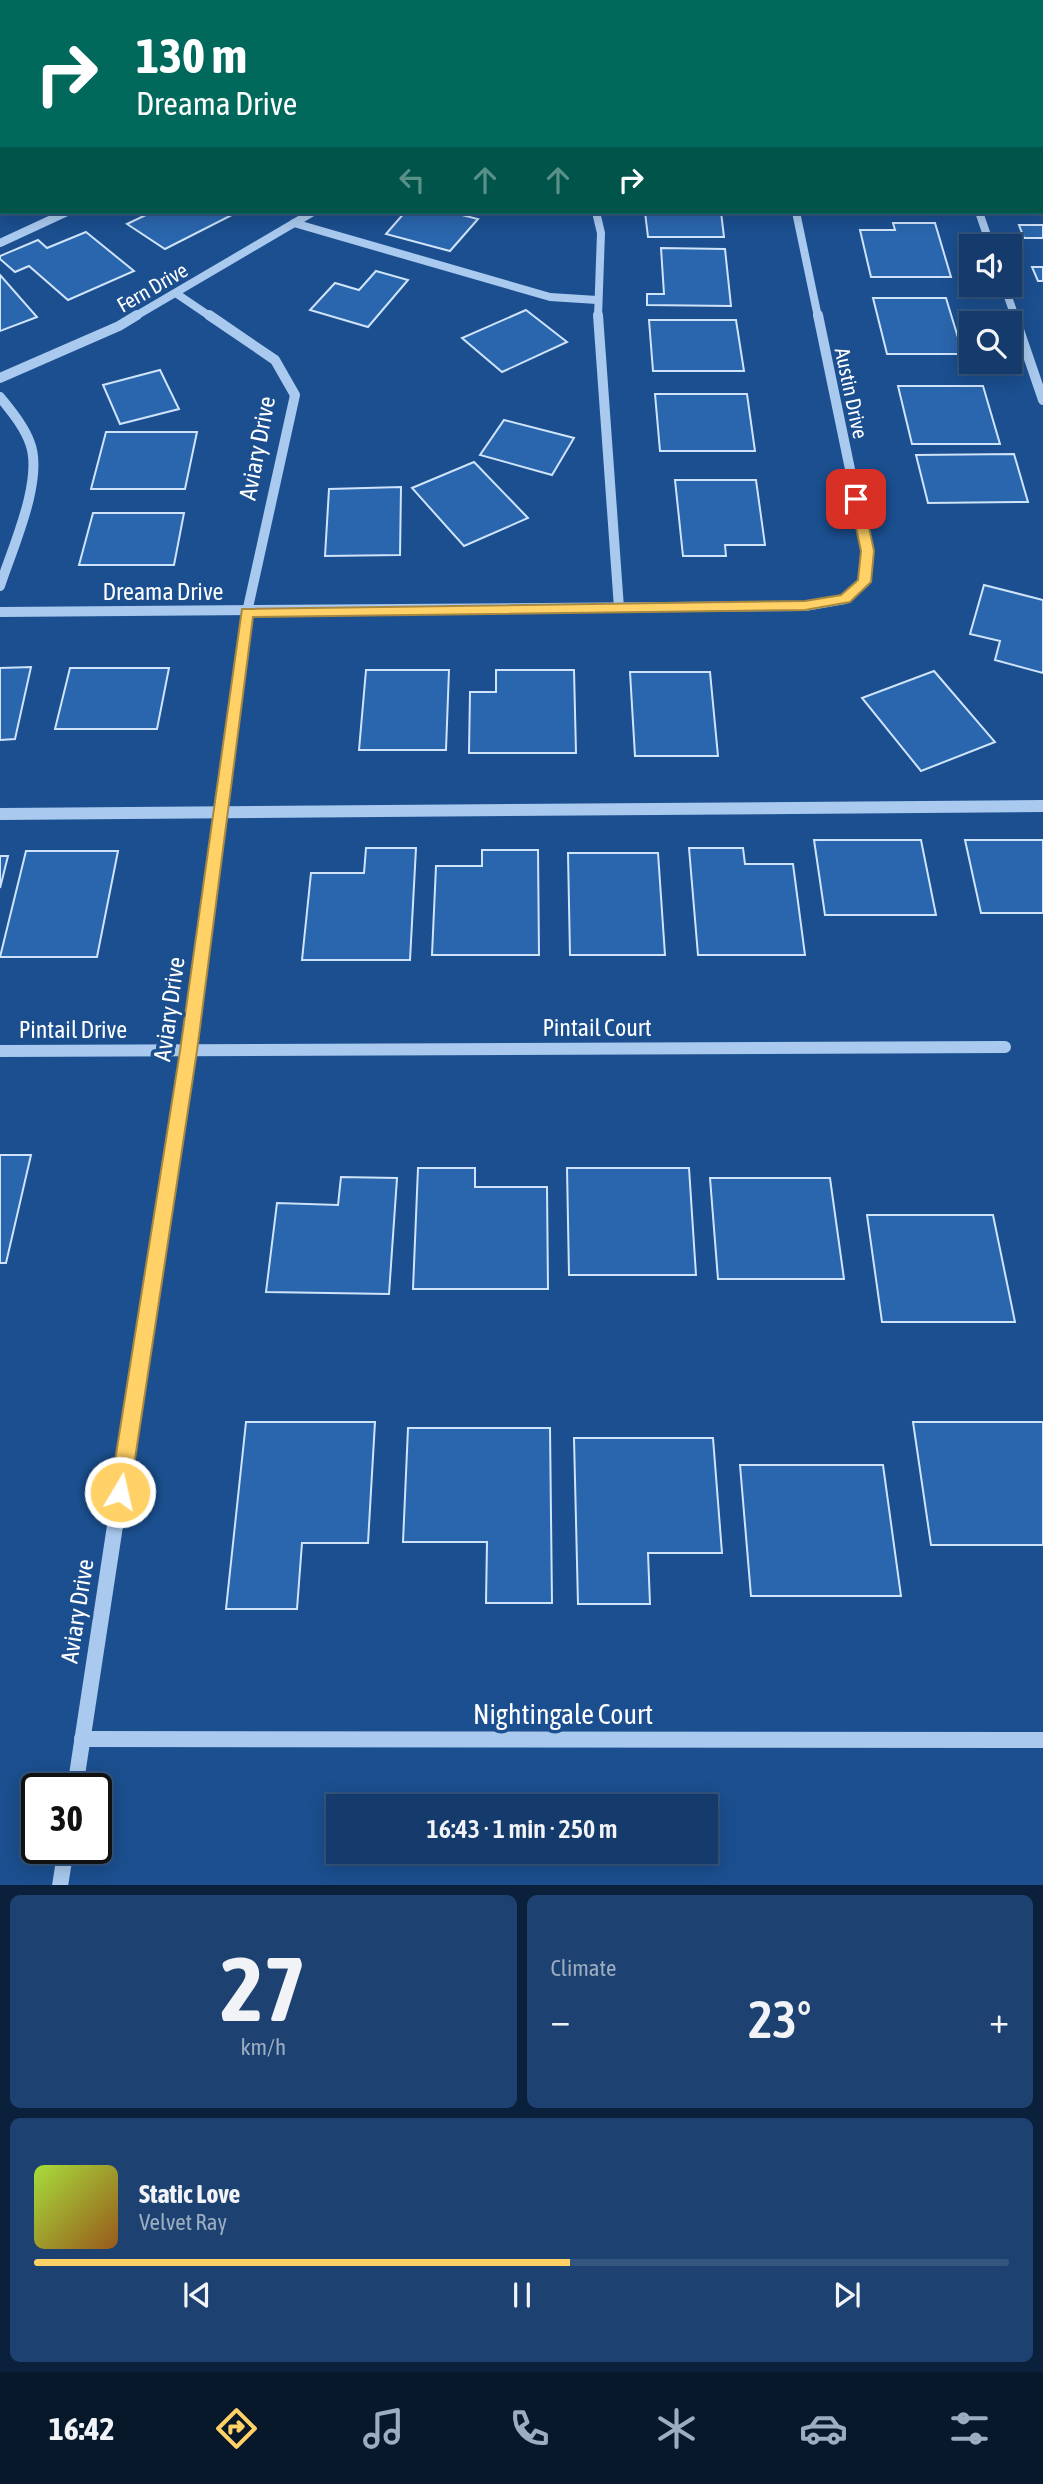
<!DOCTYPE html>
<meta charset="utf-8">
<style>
:root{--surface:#143b6b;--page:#1d4271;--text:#f1f3f6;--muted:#9dadc1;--line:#33557e;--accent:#ffd166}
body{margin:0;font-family:"Asap Condensed",sans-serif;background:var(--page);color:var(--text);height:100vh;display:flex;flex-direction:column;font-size:26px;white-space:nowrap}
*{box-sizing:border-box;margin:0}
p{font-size:23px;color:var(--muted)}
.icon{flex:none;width:38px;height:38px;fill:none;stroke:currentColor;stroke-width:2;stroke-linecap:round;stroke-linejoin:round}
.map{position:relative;height:1885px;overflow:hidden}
.side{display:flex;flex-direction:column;gap:10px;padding:10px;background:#0b203b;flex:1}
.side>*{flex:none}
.top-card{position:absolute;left:0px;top:0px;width:1043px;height:214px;box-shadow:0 4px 18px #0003,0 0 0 2px var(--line);background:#00695c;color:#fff;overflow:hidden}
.fabs{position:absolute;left:959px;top:234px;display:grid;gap:14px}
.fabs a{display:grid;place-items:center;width:63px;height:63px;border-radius:0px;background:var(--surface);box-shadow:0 4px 18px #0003,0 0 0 2px var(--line);font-size:35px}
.speed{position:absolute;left:21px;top:1773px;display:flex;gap:14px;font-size:35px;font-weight:700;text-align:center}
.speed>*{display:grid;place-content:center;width:91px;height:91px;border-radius:50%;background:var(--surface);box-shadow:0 4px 18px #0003,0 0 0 2px var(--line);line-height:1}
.speed .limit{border:4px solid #111;border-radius:10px;background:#fff;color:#111}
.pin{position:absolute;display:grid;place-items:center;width:60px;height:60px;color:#fff;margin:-30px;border-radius:14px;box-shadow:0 4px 10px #0006}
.me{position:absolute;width:77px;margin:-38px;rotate:9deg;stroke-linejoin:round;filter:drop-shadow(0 0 5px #0008)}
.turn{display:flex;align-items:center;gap:24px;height:147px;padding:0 21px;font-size:32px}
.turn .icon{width:91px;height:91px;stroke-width:2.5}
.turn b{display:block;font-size:49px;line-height:60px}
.lanes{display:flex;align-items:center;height:66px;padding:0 21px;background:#0003;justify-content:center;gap:35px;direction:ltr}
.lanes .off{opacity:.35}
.big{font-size:52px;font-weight:600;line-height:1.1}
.side .card{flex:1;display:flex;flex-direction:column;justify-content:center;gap:10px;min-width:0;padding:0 24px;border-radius:10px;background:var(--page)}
.side .dial{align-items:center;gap:0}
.dial b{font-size:91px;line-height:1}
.song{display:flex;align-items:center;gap:21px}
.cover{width:84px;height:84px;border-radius:10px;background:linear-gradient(135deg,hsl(80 70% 55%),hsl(30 70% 35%))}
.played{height:7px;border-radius:4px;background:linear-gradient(90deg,var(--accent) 55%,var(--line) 55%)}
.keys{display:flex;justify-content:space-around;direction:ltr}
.heat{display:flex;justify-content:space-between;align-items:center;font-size:38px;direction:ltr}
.side .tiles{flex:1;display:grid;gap:10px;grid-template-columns:1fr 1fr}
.card:last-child{grid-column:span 2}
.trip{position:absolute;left:326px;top:1794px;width:392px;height:70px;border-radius:0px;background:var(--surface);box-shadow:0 4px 18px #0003,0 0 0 2px var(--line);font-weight:600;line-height:70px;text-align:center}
.tabs{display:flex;height:112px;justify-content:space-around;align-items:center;background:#08182b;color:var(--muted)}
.tabs .icon{width:49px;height:49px}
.tabs .current{color:var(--accent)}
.tabs b{font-size:32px;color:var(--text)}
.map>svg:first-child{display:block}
.building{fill:#2a66ad;stroke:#cfe3fa;stroke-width:2}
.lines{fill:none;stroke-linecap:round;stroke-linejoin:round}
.minor-far3{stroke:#a9c9ee;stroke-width:8}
.minor-far2{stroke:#a9c9ee;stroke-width:10}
.minor-far1{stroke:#a9c9ee;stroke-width:12}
.minor{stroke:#a9c9ee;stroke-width:16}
.route{fill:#ffd166;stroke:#a68842;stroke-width:2}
.labels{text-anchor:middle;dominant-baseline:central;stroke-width:7;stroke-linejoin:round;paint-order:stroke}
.far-street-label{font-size:21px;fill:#fff;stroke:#1b4f8f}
.street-label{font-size:24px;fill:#fff;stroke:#1b4f8f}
.near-street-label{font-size:28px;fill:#fff;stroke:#1b4f8f}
</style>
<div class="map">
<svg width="1043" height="1886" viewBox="0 0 1043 1886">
<rect width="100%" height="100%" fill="#1b4f8f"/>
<g class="building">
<path d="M261,0h75l-77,2z"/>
<path d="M152,212h71l7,4 -65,33 -38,-25z"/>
<path d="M405,212h45l28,7 -28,32 -64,-17z"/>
<path d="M645,212h76l3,25h-76z"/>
<path d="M893,223h42l16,54h-80l-11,-47h35z"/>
<path d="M1019,225h24v13h-19z"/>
<path d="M86,232l48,39 -66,29 -39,-34 -14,6 -15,-13v-3l38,-16 9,8z"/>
<path d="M661,248l64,1 6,57 -84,-1v-11h17z"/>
<path d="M1032,267h11v14h-5z"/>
<path d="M376,271l32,9 -40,47 -58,-17 25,-27 24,7z"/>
<path d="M0,275l37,42 -37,14z"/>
<path d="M873,298h73l17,56h-76z"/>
<path d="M526,310l41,32 -65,30 -40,-34z"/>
<path d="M649,320h87l8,51h-91z"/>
<path d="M160,370l19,39 -59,15 -17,-39z"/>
<path d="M898,386h85l17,58h-88z"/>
<path d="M655,394h92l8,57h-95z"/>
<path d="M504,420l70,18 -22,37 -72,-20z"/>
<path d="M106,432h91l-12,57h-94z"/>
<path d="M1014,454l14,48 -100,1 -12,-48z"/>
<path d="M474,462l54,56 -64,28 -52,-58z"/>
<path d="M675,480h81l9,65h-40l1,11h-43z"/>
<path d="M401,487l-1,68 -75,1 4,-67z"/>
<path d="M93,513h91l-10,52h-95z"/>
<path d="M984,585l59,15v73l-48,-13 5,-19 -30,-7z"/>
<path d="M31,667l-16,72 -15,1v-72z"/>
<path d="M70,668h99l-12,61h-102z"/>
<path d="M366,670h83l-3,80h-87z"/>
<path d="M496,670h78l2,83h-107l1,-61h26z"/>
<path d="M934,671l61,71 -74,29 -59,-73z"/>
<path d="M630,672h80l8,84h-83z"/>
<path d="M814,840h107l15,75h-111z"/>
<path d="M965,840h78v73h-62z"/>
<path d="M366,848h50l-6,112h-108l9,-87h53z"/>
<path d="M689,848h54l2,16h48l12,91h-107z"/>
<path d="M482,850h56l1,105h-107l4,-89h46z"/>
<path d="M26,851h92l-21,106h-97z"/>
<path d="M568,853h90l7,102h-95z"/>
<path d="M0,856h8l-8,32z"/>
<path d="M0,1155h31l-25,108h-6z"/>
<path d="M418,1168h57v19h72l1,102h-135z"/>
<path d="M567,1168h122l7,107h-127z"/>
<path d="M341,1177l56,1 -8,116 -123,-2 11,-89 61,2z"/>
<path d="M710,1178h120l14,101h-126z"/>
<path d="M867,1215h126l22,107h-133z"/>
<path d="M246,1422h129l-7,121h-66l-5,66h-71z"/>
<path d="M913,1422h130v123h-112z"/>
<path d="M408,1428h142l2,175h-66l1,-61h-84z"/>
<path d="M574,1438h139l9,115h-74l2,51h-72z"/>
<path d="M740,1465h143l18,131h-150z"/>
</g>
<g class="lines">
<g class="minor-far3">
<path d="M182,2l3,-2"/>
<path d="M382,2l2,-2"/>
<path d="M578,2l3,-2"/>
<path d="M596,212l5,21 -3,84"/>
<path d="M796,212l22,105"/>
<path d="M979,212l12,35"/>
<path d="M294,223l256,74 47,3"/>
<path d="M0,243l67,-31"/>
<path d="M1004,285l11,32"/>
<path d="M177,294l34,23"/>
<path d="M134,317l179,-105"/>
</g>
<g class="minor-far2">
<path d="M209,315l66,45 20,35 -48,217 -15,108"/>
<path d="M598,315l21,293"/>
<path d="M1014,315l29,85"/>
<path d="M0,378l119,-52 18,-11"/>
<path d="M0,397c11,14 24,29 30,46 14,37 -18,106 -30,143"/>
<path d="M0,612l805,-6 40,-7 20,-17 2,-31 -49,-236"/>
</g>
<g class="minor-far1">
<path d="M0,814l1043,-8"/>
<path d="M0,1051l1005,-4"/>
<path d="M160,1233l28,-182 45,-333"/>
</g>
<g class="minor">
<path d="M82,1739l961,1"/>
<path d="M75,1788l85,-557"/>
<path d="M60,1886l6,-38"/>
</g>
</g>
<path class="route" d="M856,494l7,5 11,52 -3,31 -21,20 -45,8 -552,7 -56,434 -67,441 -2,7 -8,3 -7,-3 -3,-7 70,-441 62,-442 563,-8 36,-6 17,-15 3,-29 -11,-52z"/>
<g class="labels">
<g class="far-street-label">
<text transform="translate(152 287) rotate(-30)">Fern Drive</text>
<text transform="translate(852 393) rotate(78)">Austin Drive</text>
</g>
<g class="street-label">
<text transform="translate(257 448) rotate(-79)">Aviary Drive</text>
<text x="163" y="591">Dreama Drive</text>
<text transform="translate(169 1009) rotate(-82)">Aviary Drive</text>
<text x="597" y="1027">Pintail Court</text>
<text x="73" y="1029">Pintail Drive</text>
<text transform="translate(77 1611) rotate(-81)">Aviary Drive</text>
</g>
<g class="near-street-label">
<text x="563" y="1714">Nightingale Court</text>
</g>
</g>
</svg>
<div class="fabs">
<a><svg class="icon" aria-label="sound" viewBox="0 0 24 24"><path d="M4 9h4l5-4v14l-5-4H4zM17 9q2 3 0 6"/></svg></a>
<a><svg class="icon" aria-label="search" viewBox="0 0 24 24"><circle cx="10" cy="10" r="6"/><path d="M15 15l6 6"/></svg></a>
</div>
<div class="speed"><div class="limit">30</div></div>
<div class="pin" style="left:856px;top:499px;background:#d93025"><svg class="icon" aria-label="arrive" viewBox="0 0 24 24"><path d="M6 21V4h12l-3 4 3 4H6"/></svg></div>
<svg class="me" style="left:120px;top:1492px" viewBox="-20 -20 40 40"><circle r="17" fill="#ffd166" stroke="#fff" stroke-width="3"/><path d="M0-11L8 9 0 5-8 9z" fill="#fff"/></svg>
<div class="trip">16:43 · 1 min · 250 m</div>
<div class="top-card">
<div class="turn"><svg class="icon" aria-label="right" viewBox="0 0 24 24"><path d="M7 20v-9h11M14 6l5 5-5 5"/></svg><div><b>130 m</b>Dreama Drive</div></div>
<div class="lanes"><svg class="icon off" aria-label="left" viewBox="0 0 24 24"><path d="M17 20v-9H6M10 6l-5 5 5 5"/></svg><svg class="icon off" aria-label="ahead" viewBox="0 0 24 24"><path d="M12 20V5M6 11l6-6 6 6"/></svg><svg class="icon off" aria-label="ahead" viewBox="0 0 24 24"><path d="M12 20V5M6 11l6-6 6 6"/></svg><svg class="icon" aria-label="right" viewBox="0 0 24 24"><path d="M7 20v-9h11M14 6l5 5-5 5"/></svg></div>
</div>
</div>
<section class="side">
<div class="tiles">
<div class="card dial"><b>27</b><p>km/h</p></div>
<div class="card"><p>Climate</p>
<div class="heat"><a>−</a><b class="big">23°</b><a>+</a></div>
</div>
<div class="card">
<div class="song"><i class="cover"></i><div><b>Static Love</b><p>Velvet Ray</p></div></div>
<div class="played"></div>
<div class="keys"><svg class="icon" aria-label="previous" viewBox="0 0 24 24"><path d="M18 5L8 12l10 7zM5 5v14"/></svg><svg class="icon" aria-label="pause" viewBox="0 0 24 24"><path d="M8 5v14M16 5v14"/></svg><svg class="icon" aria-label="next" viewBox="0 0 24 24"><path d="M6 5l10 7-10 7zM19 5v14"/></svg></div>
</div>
</div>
</section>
<nav class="tabs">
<b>16:42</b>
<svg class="icon current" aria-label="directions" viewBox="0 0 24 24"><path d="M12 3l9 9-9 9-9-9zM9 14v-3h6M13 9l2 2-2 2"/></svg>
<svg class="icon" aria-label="music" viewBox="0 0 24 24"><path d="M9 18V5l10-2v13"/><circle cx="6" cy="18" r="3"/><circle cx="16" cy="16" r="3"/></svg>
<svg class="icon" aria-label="phone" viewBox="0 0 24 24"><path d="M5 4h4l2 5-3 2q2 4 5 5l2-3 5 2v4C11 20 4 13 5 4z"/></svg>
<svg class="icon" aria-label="climate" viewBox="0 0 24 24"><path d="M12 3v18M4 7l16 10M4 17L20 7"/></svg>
<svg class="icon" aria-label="car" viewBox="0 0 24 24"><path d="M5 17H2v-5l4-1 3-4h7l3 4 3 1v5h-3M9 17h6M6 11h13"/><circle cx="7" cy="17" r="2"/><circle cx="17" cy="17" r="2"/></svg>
<svg class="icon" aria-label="filters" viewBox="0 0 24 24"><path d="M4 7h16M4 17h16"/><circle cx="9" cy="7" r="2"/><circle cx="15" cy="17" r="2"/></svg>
</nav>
